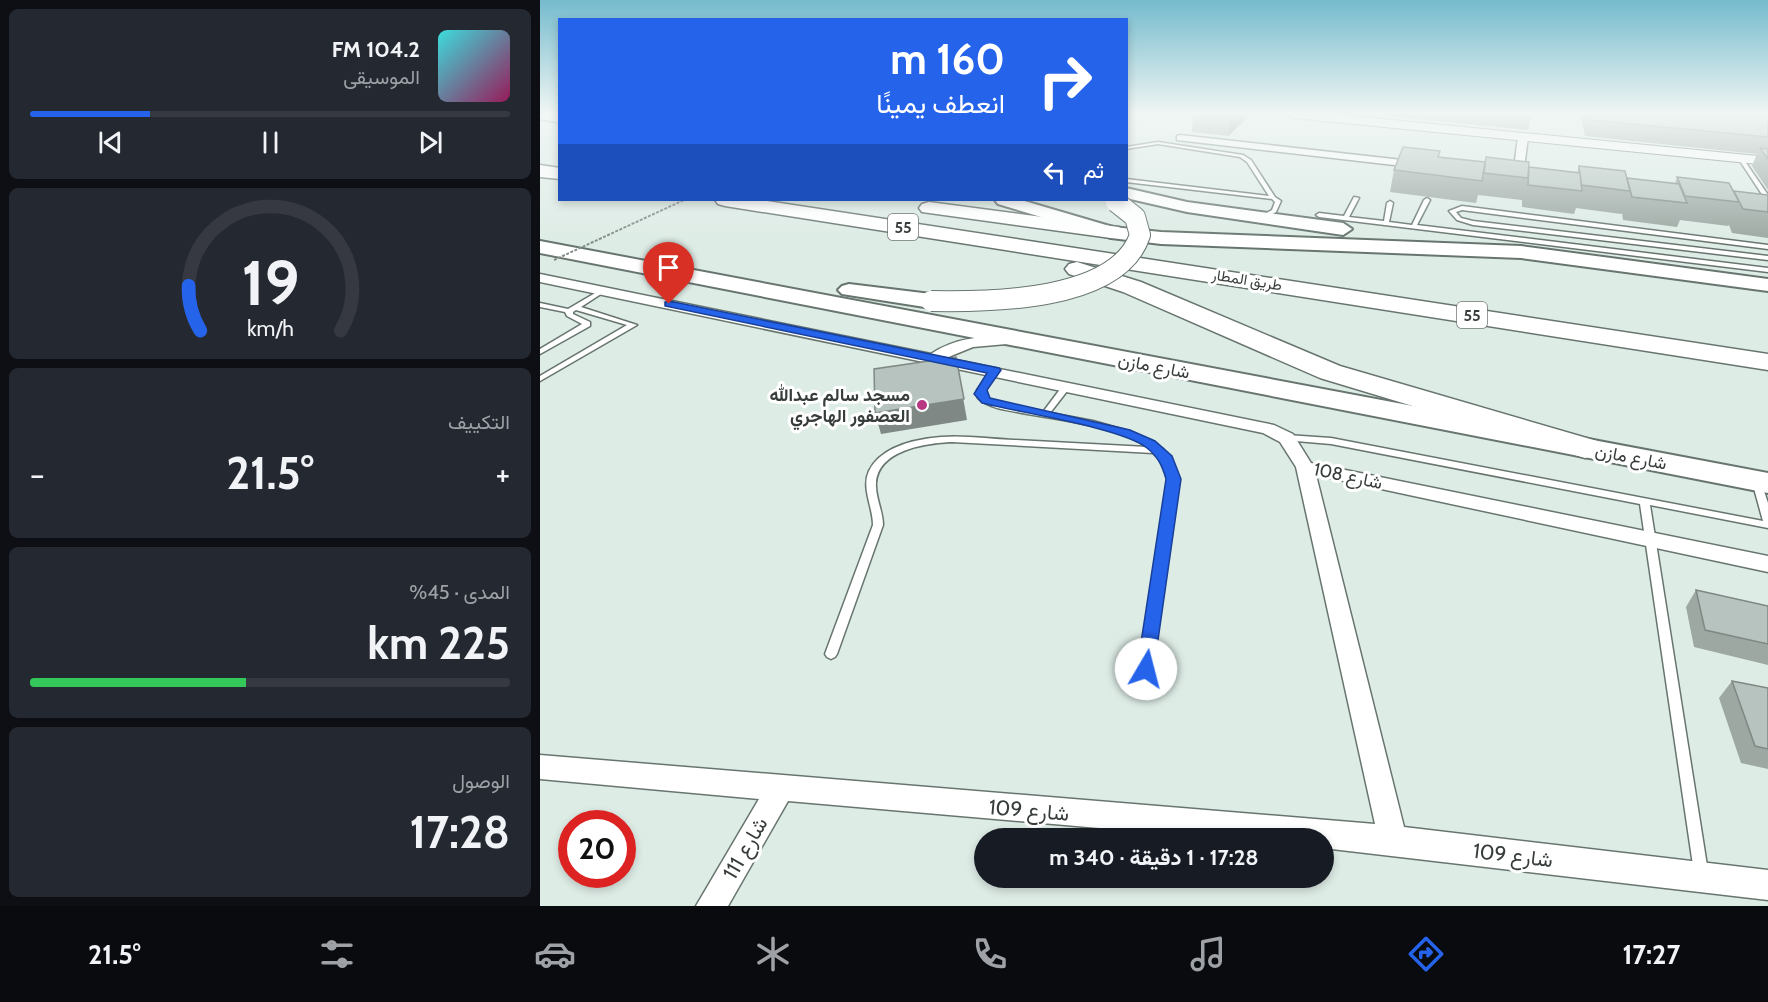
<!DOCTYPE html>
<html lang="ar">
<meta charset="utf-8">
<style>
:root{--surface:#171b24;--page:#242831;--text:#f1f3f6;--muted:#9ea1a6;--line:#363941;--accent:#2563eb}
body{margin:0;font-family:Cabin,Vazirmatn,sans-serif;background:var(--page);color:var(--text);direction:rtl;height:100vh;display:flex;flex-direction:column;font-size:22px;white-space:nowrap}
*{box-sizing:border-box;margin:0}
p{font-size:20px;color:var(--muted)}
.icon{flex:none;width:33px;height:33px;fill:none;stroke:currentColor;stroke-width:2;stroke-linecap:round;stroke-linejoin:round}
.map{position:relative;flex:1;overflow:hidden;direction:ltr}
.panel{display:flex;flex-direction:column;gap:9px;padding:9px;background:#0d0f14;width:540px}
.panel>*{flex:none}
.top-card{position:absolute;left:18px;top:18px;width:570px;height:183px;border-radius:0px;box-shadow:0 3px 9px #0003;direction:rtl;background:#2563eb;color:#fff;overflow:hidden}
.speed{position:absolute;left:18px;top:810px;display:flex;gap:12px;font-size:30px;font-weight:700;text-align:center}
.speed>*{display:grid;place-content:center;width:78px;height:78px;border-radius:50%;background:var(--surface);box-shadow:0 3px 9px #0003;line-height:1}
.speed .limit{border:9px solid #d22;background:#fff;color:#111}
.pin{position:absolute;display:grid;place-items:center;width:51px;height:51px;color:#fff;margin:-62px -26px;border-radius:50% 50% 50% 0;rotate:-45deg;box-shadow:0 0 6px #0007}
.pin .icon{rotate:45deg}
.me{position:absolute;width:66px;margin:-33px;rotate:8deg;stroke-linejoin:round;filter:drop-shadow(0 0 4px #0008)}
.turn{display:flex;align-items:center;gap:21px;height:126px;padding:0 24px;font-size:27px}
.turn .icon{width:78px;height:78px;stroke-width:2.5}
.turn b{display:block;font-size:42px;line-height:51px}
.then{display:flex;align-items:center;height:57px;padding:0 24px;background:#0003;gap:12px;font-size:22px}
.big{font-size:45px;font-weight:700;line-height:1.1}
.panel .widget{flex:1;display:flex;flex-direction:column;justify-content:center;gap:9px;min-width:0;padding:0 21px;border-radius:9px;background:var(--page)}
.panel .dial{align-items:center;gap:0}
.dial svg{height:156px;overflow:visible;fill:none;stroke:var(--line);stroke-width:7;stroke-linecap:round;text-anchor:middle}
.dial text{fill:var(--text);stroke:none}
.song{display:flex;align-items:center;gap:18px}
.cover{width:72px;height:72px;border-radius:9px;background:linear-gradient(135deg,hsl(180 70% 55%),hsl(330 70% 35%))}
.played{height:6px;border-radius:3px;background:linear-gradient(90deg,var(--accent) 25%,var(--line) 25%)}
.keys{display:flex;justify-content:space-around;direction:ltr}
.heat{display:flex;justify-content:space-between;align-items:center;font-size:33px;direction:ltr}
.charge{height:9px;border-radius:4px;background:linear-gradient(90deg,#34c759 45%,var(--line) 0)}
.trip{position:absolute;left:434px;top:828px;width:360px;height:60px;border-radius:30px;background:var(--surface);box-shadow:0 3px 9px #0003;font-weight:700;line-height:60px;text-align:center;direction:rtl}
.tabs{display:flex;height:96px;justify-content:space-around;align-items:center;background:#090b0e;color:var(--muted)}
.tabs .icon{width:42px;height:42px}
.tabs .current{color:var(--accent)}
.tabs b{font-size:27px;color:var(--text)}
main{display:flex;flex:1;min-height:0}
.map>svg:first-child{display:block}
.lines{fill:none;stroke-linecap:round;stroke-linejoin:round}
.lane-casing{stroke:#68756f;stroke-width:3}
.street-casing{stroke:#68756f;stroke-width:3}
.secondary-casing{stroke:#68756f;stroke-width:2}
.primary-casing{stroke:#68756f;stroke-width:4}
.highway-casing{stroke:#68756f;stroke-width:3}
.lane{fill:#fff;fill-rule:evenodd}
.street{fill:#fff;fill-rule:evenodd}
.secondary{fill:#fff;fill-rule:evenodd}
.primary{fill:#fff;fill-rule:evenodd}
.highway{fill:#fff;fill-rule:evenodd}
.primary-bridge-far1-casing{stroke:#68756f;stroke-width:16;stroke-linecap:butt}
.primary-bridge-casing{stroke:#68756f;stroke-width:22;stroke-linecap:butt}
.path-bridge{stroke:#848e8a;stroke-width:2;stroke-dasharray:3 1.5;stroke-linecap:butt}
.primary-bridge-far1{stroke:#fff;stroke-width:15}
.primary-bridge{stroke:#fff;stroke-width:20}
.wall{fill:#9da8a3}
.shaded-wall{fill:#7f8885}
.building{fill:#b6c3be;stroke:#7f8885;stroke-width:1.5}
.route{fill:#2563eb;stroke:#184099;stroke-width:1.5}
.poi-dot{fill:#b73782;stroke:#fff;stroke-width:2}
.labels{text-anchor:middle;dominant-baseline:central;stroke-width:6;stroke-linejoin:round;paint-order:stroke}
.far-street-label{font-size:15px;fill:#373d3a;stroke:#fff}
.shield{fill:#fff;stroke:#737775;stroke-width:1.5}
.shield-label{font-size:16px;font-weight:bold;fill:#373d3a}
.street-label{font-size:18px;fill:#373d3a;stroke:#fff}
.poi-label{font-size:18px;font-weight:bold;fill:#373d3a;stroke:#fff;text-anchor:end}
.near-street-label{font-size:21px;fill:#373d3a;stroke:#fff}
</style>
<main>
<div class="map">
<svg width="1228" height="906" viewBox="0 0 1228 906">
<rect width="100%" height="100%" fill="#deece6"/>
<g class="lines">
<g class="lane-casing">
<g id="lane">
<path d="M618,142l85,13 8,5 24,37 6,4 -5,11 -15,8 -3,-2 1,-1 13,-7 3,-8 -3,-3 -146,-17v-3l143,17 -22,-34 -7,-5 -82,-13 -32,5v-2z"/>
<path d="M1198,157h4l26,38v6l-3,-2 -27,-41z"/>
<path d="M814,197l5,1 -10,19 35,4 3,-18 3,-2 3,2 -4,19 23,3 12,-25 3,-2 3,2 -13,25 351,43v4l-449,-55 -3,-2 3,-2 25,3z"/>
<path d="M922,206l306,39v4l-306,-39 -6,2 5,6 12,3 295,35v4l-295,-35 -16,-5 -8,-9z"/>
<path d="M62,289l3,2 -1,1 -23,15 56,18 -97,56v-5l87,-51 -51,-15 -3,2v2l17,8v4l-50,28v-5l42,-25 -15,-8 -2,-4 -25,-5v-4l28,6z"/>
<path d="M452,369h6l1,2 -14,19 1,7c16,10 38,12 57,15l21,-28h6l1,2 -21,27 43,8 32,9 24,11 9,7 5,1 1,2 -1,2 6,5 10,21 -27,190 -2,4 -4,1 -4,-1 -2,-4 29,-190 -9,-20 -7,-6 -201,-11c-26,1 -74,8 -76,41 -1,14 7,28 7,42l-46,129 -2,3 -4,2 -4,-2 -2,-3 48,-129c0,-18 -12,-37 -4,-54 12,-25 48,-32 72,-34 24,-2 49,2 73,3 44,2 88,5 133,7 -26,-21 -96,-28 -130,-35 -13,-2 -30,-5 -39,-14l-1,-8z"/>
<path d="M747,435l44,3 432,83 -11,-40 5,-3 3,1 8,24v25l-118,-23 58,367 -2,5 -5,2 -5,-2 -2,-5 -54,-368 -309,-60 -47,-4 -1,-2 1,-2z"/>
</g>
</g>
<g class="street-casing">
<g id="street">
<path d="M983,134l5,3 -5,39 -5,3 -5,-3 5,-39z"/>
<path d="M640,135l240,27 5,3 -5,3 -243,-28v-4z"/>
<path d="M0,274l391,80c25,-17 53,-18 83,-18l5,1 2,3 -2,3 -46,4 -27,11 328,67 19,9 18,29 457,93v16l-452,-97 88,352 364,43v30l-445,-52v-10h-110l-425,-37 -60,105h-32l63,-107 -219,-20v-24l835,69 -79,-357 -16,-25 -17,-9 -723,-151z"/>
</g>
</g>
<g class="secondary-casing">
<path id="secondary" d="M748,114h44l436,43v8l-474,-47z"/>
</g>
<g class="primary-casing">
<g id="primary">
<path d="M0,114h20v8l-20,-3z"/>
<path d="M586,188l61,14 156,21 9,6 -9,6 -156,-23 -61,-14z"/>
<path d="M455,200h26l92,27 48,5 360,14 247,33v12l-247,-33 -360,-14 -50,-6 -113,-34z"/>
<path d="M0,241l1228,232v20l-1228,-240z"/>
<path d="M309,284l82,10 8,2 3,5 -3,5 -8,2 -89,-14 -4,-4 4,-4z"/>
</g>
</g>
<g class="highway-casing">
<g id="highway">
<path d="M0,165l20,3v11l-20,-2z"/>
<path d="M175,200h46l1007,154v16l-1043,-164 -7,-2z"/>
<path d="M389,202l182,24 8,1 3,5 -3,5 -8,1 -189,-26 -3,-4 3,-4z"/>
<path d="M537,262l64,20 199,84 257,75 4,7 -4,7 -12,3 -265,-80 -197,-86 -54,-18 -4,-5 4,-5z"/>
</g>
</g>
<use href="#lane" class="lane"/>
<use href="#street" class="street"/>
<use href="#secondary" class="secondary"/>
<use href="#primary" class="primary"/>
<use href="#highway" class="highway"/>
<g class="primary-bridge-far1-casing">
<path id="primary-bridge-far1" d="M573,200l5,3"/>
</g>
<g class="primary-bridge-casing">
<path id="primary-bridge" d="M391,301c58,1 187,1 209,-66l-5,-18 -19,-15"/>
</g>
<path class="path-bridge" d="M14,260l130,-60"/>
<use href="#primary-bridge-far1" class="primary-bridge-far1"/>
<use href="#primary-bridge" class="primary-bridge"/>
</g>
<g class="wall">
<path d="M653,114h55v3l-20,19 -36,-4z"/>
<path d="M824,114h168l-4,16z"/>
<path d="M1040,114h188v76l-16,-24 5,-12 -172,-18z"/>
<path d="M899,157l46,7 1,-7 43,11 48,5 2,-7 48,13 48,4 2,-6 56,15 35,3v43l-36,-5 -3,-8 -1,1 -48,-6 -3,7 -54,-7 -1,-7 -1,1 -45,-6 -2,6 -52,-7v-7l-44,-5 -2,8 -86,-11 4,-22z"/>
<path d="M1156,590l72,16v59l-74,-18 -8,-40z"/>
<path d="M1192,681l36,7v81l-27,-6 -22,-65z"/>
</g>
<g class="shaded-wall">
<path d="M692,114h16v3l-20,19 2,-19z"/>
<path d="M416,357l11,63 -86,14 -6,-21z"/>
</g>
<g class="building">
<path d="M664,114h28l-2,3z"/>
<path d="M1049,114h179v23l-178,-17z"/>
<path d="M863,147l37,4 -2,6 47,5 -3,19 -88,-11z"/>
<path d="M1220,148l8,1v10z"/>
<path d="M946,157l43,5 -1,16 -44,-5z"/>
<path d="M1039,166l46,5 5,20 -49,-6z"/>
<path d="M989,167l51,6 2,18 -54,-6z"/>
<path d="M1137,177l52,6 10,19 -54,-6z"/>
<path d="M1087,178l52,6 8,19 -55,-6z"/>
<path d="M1194,191l34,4v17l-25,-3z"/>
<path d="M416,357l8,42 -89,14 -1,-44z"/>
<path d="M1156,590l72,16v38l-63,-14z"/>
<path d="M1192,681l36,7v61l-13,-3z"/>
</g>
<linearGradient id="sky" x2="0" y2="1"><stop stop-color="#75bbcd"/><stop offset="0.47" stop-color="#f0f6f4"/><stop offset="1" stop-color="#f0f6f4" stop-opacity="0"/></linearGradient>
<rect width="1228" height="241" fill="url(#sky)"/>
<path class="route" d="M129,301l330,67 2,2 -14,20 3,8 140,32 25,11 17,15 9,23 -28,196 -7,2 -6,-2 -3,-6 29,-190c-4,-14 -8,-22 -19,-31 -24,-20 -130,-36 -165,-45l-8,-9 13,-21 -322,-67v-4z"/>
<circle class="poi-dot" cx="382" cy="405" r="6"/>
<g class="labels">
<g class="far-street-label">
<text transform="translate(707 280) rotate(9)">طريق المطار</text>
</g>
<g class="shield">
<rect x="348" y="214" width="30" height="26" rx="4.5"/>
<rect x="917" y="302" width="30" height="26" rx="4.5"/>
</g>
<g class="shield-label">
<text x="363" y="227">55</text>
<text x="932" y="315">55</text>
</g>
<g class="street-label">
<text transform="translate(614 366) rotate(11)">شارع مازن</text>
<text transform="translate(1091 457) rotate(11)">شارع مازن</text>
<text transform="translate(808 476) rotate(12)">شارع 108</text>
</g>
<g class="poi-label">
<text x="370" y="395">مسجد سالم عبدالله<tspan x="370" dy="21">العصفور الهاجري</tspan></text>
</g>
<g class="near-street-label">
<text transform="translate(489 810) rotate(5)">شارع 109</text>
<text transform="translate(205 848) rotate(-60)">شارع 111</text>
<text transform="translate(973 855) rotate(7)">شارع 109</text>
</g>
</g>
</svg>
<div class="speed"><div class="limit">20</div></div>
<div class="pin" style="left:129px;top:304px;background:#d93025"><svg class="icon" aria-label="arrive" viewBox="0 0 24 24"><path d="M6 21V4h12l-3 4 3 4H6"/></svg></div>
<svg class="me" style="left:606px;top:669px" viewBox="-20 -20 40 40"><circle r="19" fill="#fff"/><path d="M0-13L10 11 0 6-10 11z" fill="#2563eb"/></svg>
<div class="trip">17:28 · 1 دقيقة · 340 m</div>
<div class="top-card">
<div class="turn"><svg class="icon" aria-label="right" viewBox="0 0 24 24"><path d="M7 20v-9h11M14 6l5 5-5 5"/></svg><div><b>160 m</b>انعطف يمينًا</div></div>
<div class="then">ثم<svg class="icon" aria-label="left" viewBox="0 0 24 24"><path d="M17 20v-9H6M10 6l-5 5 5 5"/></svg></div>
</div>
</div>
<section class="panel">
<div class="widget">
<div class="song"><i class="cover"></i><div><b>104.2 FM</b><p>الموسيقى</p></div></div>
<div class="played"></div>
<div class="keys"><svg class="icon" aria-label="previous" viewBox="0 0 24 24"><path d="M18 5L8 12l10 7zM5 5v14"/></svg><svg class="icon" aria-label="pause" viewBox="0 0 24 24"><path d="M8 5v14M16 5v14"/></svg><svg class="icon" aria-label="next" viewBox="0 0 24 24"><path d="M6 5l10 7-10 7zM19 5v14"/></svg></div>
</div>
<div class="widget dial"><svg viewBox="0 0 100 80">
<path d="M14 69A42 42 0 1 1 86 69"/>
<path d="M14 69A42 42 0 0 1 8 46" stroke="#2563eb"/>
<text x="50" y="56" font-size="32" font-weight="700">19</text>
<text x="50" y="72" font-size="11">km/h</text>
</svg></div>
<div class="widget"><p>التكييف</p>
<div class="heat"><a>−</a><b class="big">21.5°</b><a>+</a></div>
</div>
<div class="widget"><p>المدى · 45%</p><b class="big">225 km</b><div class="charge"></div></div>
<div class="widget"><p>الوصول</p><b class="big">17:28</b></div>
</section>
</main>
<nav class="tabs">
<b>17:27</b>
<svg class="icon current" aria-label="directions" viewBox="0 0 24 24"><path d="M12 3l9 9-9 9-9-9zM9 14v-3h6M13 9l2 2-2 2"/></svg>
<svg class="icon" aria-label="music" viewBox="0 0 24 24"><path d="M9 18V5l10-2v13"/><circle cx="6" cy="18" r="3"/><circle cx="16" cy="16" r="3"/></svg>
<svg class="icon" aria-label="phone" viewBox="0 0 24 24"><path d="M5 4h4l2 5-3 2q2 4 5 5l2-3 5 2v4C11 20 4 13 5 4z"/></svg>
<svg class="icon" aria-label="climate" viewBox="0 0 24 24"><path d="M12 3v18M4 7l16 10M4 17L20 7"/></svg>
<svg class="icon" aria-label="car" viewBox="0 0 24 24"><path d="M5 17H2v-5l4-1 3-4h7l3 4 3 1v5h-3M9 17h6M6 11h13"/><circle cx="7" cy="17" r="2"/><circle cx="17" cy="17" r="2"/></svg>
<svg class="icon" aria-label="filters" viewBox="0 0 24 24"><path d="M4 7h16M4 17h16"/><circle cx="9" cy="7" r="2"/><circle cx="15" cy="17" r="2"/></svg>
<b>21.5°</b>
</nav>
